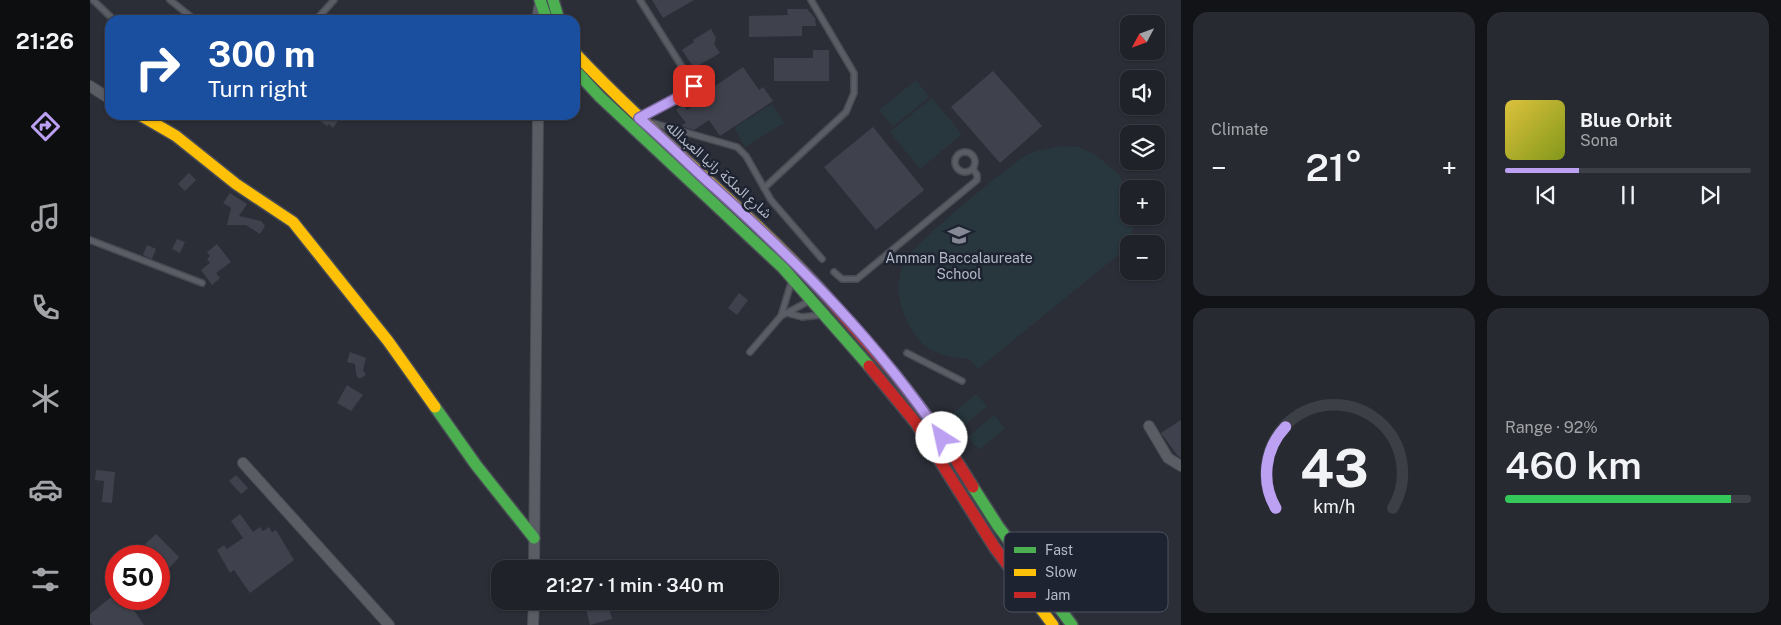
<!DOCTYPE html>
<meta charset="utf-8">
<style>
:root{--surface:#202229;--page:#282a31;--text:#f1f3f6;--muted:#a2a4a8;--line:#3d3f46;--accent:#bca0f2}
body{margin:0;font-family:"Public Sans","Noto Sans Arabic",sans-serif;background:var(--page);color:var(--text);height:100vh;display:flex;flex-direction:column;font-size:19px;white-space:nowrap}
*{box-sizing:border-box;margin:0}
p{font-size:16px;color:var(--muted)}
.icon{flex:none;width:28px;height:28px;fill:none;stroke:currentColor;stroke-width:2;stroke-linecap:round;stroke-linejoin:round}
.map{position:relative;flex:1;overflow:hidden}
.panel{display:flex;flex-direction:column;gap:12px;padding:12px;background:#121317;width:600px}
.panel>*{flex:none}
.guide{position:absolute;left:15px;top:15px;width:475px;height:105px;border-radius:15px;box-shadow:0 1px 4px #0004,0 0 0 1px var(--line);background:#1a4fa0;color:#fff;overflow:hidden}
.needle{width:32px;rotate:229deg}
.buttons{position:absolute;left:1030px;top:15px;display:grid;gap:10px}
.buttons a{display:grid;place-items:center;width:45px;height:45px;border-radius:10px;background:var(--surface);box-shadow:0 1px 4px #0004,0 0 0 1px var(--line);font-size:25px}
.speed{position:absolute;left:15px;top:545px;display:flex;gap:10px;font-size:25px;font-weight:700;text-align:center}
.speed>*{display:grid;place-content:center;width:65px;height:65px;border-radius:50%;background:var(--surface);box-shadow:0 1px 4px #0004,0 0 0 1px var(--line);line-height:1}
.speed .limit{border:8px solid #d22;background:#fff;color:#111}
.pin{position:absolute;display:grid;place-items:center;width:42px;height:42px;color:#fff;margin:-21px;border-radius:10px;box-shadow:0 2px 8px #0006}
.me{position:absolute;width:55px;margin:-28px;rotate:325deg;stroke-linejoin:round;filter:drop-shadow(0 0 4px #0008)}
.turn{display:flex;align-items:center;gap:18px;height:105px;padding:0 20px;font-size:22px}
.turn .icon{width:65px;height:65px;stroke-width:2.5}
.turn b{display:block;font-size:35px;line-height:42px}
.big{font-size:38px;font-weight:600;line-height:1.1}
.panel .tile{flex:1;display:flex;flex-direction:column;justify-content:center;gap:8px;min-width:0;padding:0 18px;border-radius:15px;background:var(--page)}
.panel .dial{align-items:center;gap:0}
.dial svg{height:130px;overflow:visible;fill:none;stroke:var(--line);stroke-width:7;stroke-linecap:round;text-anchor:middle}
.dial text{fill:var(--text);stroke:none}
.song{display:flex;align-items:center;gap:15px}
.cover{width:60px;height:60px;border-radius:8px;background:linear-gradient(135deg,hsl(50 70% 55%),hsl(70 70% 35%))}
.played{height:5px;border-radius:2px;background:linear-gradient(90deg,var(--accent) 30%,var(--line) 30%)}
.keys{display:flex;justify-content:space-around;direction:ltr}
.heat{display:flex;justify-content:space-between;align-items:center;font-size:28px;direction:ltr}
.charge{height:8px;border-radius:4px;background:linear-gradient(90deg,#34c759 92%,var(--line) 0)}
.panel .tiles{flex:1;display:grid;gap:12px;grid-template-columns:repeat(2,1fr)}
.trip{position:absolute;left:401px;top:560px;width:288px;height:50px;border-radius:15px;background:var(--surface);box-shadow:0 1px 4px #0004,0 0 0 1px var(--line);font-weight:600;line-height:50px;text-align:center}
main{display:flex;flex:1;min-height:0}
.tab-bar{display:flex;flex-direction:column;width:90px;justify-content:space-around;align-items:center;background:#0d0e10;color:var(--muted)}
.tab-bar .icon{width:35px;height:35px}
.tab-bar .on{color:var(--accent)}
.tab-bar b{font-size:22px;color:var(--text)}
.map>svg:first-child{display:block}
.green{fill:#28373d}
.building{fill:#3f424c}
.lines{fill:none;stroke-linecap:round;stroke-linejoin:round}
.lane-casing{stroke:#484b54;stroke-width:8}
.street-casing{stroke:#484b54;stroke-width:12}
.fast-casing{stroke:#484b54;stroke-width:14}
.slow-casing{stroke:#484b54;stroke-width:14}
.jam-casing{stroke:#484b54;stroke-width:14}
.lane{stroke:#5b5d65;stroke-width:5}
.street{stroke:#5b5d65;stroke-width:10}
.fast{stroke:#4caf50;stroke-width:11}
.slow{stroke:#ffc107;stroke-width:11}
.jam{stroke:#c62828;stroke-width:11}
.route-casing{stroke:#7a689d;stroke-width:12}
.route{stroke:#bca0f2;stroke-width:9}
.labels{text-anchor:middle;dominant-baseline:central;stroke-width:5;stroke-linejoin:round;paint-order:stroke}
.street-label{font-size:14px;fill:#b5b9c8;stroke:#1e2332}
.poi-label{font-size:14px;fill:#b5b9c8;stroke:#1e2332}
.key{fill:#1e2332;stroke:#4b505f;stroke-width:1}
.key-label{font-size:14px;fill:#b5b9c8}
</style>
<main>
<nav class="tab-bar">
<b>21:26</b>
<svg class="icon on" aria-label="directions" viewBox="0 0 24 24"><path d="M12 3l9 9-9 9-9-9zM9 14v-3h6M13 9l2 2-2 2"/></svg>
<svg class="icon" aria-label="music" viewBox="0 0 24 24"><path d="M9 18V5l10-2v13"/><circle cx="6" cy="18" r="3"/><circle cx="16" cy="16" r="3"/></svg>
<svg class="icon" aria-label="phone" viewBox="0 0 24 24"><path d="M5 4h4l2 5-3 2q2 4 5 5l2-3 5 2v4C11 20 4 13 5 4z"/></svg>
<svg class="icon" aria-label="climate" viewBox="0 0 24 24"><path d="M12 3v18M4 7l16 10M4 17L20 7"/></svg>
<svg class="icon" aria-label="car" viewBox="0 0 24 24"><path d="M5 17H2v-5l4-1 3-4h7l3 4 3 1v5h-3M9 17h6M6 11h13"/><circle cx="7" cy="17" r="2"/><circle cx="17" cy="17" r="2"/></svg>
<svg class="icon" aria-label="filters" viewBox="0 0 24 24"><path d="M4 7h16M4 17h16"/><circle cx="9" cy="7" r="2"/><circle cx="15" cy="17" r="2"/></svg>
</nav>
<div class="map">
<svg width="1091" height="625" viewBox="0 0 1091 625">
<rect width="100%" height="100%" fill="#2b2e37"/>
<g class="green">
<path d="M826,80l13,17 -36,29 -14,-16z"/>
<path d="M842,98l30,36 -42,35 -30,-37z"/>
<path d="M682,104l12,19 -39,24 -11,-19z"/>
<path d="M968,146l20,1 18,8 23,20 10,15v26h7l-8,31 -150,122 -10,-11c-21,1 -44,-7 -55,-26 -14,-24 -20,-45 -8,-72 6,-13 108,-99 124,-106 8,-4 20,-5 29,-8z"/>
<path d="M886,394l11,12 -26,22 -11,-12z"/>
<path d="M904,415l11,13 -26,22 -11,-13z"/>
</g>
<g class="building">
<path d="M562,0h42l-31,18z"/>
<path d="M697,9h20l8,9 1,8h-14v10l-53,1v-21l39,-1z"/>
<path d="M621,29l5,9 -2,6 6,9 -26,15 -12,-18 12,-8 -1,-2z"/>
<path d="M723,50h16v31h-55v-23h39z"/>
<path d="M653,67l16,23 4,-3 10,14 -53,35 -11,-16 -15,10 -10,-3 -2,-2 4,-2 -10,-13 7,-6 4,6 15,-10 -2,-4z"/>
<path d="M903,71l49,55 -42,37 -49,-56z"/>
<path d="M222,115h30l-9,13 -4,-4 -2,2z"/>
<path d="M783,127l51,63 -48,40 -52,-63z"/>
<path d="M99,173l7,7 -11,11 -7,-7z"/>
<path d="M140,193l17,11 -8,12 22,5 4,5 -5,8 -14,-9h-19l4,-17 -8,-5z"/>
<path d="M87,239l8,3 -5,11 -8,-4z"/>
<path d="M127,244l14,18 -15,11 4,5 -8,7 -11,-15 9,-7 -3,-4 3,-3 -3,-4z"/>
<path d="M57,245l9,4 -4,10 -9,-4z"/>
<path d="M649,293l9,7 -11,15 -9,-7z"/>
<path d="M260,352l16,6 -3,12 3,5 -5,3h-3l-2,-4 -1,-10 -8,-2z"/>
<path d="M257,385l16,10 -12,16 -14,-8z"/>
<path d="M1091,420v38l-4,-3 -16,-22z"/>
<path d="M6,470l19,2 -3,31 -10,-1 2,-21 -9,-1z"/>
<path d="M146,475l12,13 -7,6 -12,-13z"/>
<path d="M150,514l13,18 7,-5 3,4 6,-4 3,5 4,-2 18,30 -44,33 -16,-23 -4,3 -13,-23 7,-5 3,4 16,-11 -12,-17z"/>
<path d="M66,534l23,23 -14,16 3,2 -9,11v-30l-14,-12z"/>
<path d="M25,594l1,5h10l18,26h-51l-3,-3v-8z"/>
<path d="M494,601h23l5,18 -22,6z"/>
</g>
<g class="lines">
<g class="lane-casing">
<g id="lane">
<path d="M3,0l21,20"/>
<path d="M80,0l25,20"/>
<path d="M550,0l54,86 -2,4 -50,26"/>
<path d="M226,20l18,-20"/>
<path d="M563,123l84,24 9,9 25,44 51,59"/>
<circle cx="875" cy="162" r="10"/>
<path d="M674,188l82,-76 8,-19v-20l-43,-73"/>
<path d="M0,240l112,43"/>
<path d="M744,272l8,7h15l120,-99v-5l-4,-6"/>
<path d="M697,313l15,4 19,-2"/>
<path d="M691,316l11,-36"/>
<path d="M660,352l31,-36 30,-16"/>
<path d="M817,353l55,28"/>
</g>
</g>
<g class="street-casing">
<g id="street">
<path d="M447,20l3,-17"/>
<path d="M0,86l20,13"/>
<path d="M1059,426l19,32 13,8"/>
<path d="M153,463l146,162"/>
<path d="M444,569l4,-454"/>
<path d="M443,625l1,-24"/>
</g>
</g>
<g class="fast-casing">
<g id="fast">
<path d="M450,0l7,20"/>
<path d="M463,0l6,20"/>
<path d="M485,70l25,27 183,171 86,98"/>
<path d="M345,407l41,58 58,73"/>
<path d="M883,487l25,39 74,99"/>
</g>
</g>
<g class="slow-casing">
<g id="slow">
<path d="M485,53c77,82 167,152 244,235"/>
<path d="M50,115l36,21 60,48 57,38 95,119 47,66"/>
<path d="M923,572l40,53"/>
</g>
</g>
<g class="jam-casing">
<g id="jam">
<path d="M729,288l77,88 40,52 37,59"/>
<path d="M779,366l47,57 79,125 18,24"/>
</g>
</g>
<use href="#lane" class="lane"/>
<use href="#street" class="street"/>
<use href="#fast" class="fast"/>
<use href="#slow" class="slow"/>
<use href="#jam" class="jam"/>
</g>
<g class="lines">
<g class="route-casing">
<path id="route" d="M604,86l-2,4 -53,28c26,22 50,47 76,70 83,75 164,156 227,250"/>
</g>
<use href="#route" class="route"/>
</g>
<defs>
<g id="school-bare" transform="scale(1.725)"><path d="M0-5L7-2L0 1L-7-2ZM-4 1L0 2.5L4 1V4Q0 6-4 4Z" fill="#858895" stroke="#1e2332" stroke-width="2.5" paint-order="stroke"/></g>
</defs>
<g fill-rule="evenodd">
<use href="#school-bare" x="869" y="235"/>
</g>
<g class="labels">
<g class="street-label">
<text transform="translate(629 170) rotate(42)">شارع الملكة رانيا العبدالله</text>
</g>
<g class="poi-label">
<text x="869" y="258">Amman Baccalaureate<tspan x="869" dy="16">School</tspan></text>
</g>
</g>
<rect x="914" y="532" width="164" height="80" rx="8" class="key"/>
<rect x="924" y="547" width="22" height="6" fill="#4caf50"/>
<rect x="924" y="569" width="22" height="7" fill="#ffc107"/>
<rect x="924" y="592" width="22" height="6" fill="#c62828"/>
<g class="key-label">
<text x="955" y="555">Fast</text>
<text x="955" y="577">Slow</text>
<text x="955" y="600">Jam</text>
</g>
</svg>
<div class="buttons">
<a><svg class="needle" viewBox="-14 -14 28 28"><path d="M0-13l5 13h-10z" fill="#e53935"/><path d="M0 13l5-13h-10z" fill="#a2a4a8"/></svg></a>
<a><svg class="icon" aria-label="sound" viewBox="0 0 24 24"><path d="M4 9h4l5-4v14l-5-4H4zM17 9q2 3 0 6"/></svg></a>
<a><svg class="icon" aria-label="layers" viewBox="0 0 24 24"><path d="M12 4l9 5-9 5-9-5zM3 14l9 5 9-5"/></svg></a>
<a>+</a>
<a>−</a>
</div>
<div class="speed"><div class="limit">50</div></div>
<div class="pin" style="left:604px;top:86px;background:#d93025"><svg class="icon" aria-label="arrive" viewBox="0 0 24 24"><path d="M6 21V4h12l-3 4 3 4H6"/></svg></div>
<svg class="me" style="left:852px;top:438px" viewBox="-20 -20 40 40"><circle r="19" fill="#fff"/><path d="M0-13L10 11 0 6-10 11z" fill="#bca0f2"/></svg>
<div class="trip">21:27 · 1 min · 340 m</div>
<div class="guide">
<div class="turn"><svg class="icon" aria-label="right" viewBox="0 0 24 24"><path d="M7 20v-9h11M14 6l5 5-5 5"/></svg><div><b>300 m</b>Turn right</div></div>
</div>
</div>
<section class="panel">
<div class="tiles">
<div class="tile"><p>Climate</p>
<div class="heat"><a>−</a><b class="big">21°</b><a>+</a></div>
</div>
<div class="tile">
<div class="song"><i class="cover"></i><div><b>Blue Orbit</b><p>Sona</p></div></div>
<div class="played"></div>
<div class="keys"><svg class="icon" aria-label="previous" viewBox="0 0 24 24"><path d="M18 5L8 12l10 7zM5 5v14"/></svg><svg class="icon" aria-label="pause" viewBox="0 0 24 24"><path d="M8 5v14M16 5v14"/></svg><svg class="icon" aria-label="next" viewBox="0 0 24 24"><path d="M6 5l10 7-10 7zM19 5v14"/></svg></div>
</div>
<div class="tile dial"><svg viewBox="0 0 100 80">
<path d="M14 69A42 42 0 1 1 86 69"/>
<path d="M14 69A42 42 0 0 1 20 19" stroke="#bca0f2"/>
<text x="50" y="56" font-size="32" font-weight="700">43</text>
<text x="50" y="72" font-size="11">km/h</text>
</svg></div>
<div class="tile"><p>Range · 92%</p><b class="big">460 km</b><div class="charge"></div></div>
</div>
</section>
</main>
